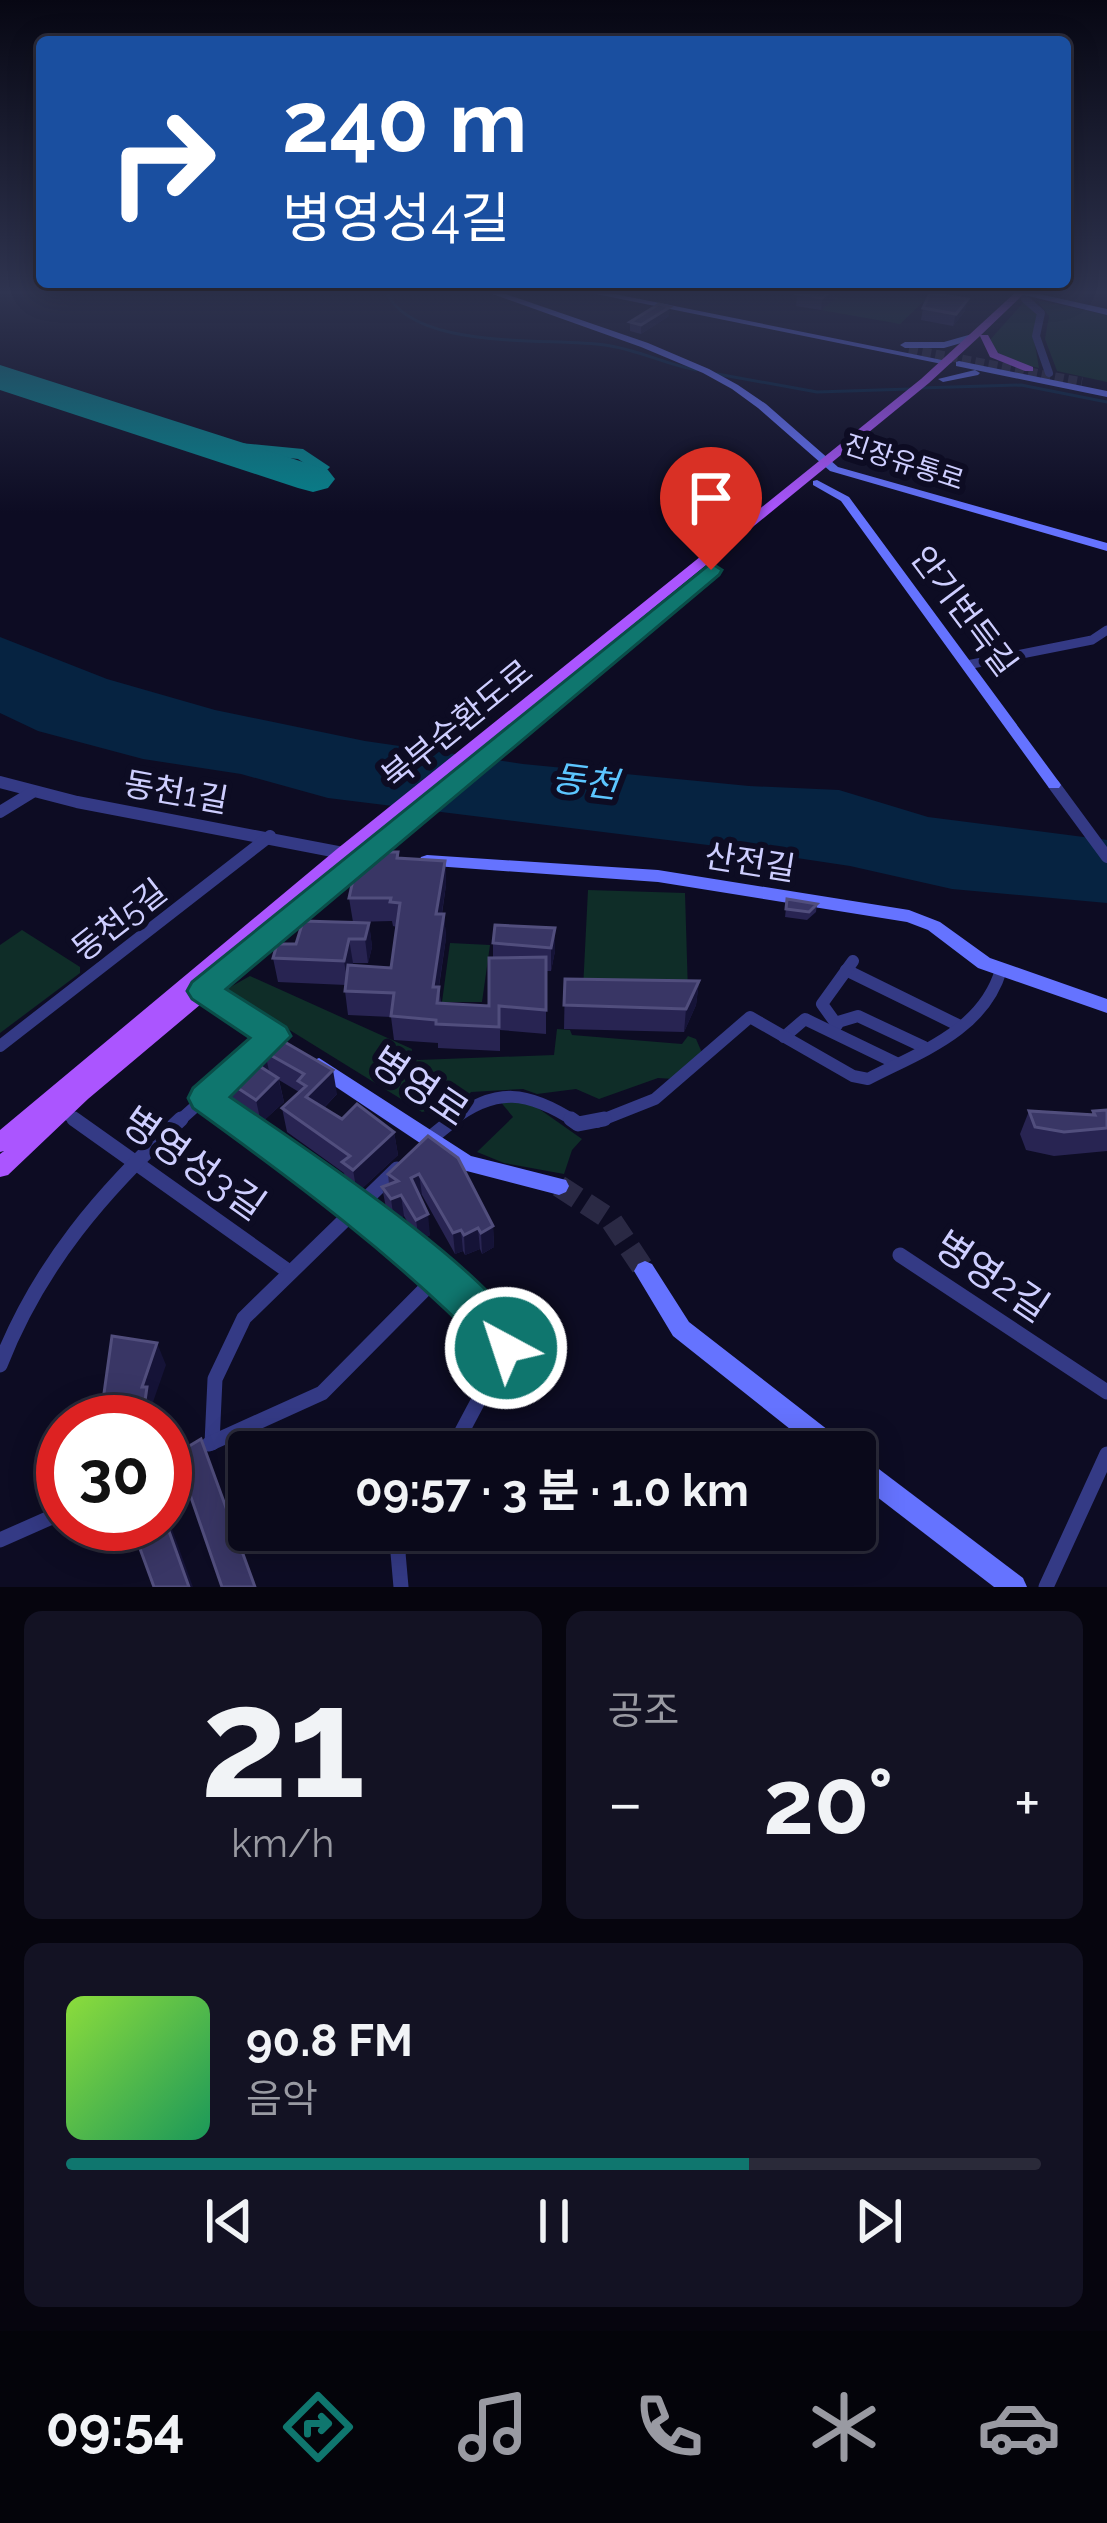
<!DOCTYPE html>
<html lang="ko">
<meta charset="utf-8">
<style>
:root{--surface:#0a091a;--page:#131223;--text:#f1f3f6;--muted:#999aa2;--line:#2a2a39;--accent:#0f766e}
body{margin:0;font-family:Raleway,"Noto Sans KR",sans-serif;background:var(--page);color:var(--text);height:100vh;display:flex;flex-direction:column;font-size:45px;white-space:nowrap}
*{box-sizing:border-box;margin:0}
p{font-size:39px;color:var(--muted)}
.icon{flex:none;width:66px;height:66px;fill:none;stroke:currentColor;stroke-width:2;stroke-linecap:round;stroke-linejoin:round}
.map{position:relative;height:1587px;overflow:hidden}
.drawer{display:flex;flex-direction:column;gap:24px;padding:24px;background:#06050e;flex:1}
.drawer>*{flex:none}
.guide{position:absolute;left:36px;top:36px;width:1035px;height:252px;border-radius:12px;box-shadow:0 6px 30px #0003,0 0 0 3px var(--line);background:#1a4fa0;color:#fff;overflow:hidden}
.speed{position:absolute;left:36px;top:1395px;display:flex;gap:24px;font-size:60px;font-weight:700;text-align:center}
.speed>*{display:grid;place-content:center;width:156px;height:156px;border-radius:50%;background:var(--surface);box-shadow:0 6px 30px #0003,0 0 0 3px var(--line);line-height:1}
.speed .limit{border:18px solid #d22;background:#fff;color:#111}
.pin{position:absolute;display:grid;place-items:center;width:102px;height:102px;color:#fff;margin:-123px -51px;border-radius:50% 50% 50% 0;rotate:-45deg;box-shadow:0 0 12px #0007}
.pin .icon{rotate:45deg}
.me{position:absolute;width:132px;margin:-66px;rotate:320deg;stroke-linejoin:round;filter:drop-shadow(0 0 9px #0008)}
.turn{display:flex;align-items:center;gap:42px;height:252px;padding:0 48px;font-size:54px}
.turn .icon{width:156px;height:156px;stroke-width:2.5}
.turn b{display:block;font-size:84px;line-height:102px}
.big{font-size:90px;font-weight:700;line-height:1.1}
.drawer .card{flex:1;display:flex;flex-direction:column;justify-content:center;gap:18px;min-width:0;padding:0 42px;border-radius:18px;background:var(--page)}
.drawer .dial{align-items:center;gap:0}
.dial b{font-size:156px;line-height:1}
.song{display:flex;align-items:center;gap:36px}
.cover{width:144px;height:144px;border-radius:18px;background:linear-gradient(135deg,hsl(90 70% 55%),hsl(150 70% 35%))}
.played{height:12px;border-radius:6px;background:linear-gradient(90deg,var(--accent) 70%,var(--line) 70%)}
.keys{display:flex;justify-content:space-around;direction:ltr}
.heat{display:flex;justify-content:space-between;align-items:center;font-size:66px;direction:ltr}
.drawer .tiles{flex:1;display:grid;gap:24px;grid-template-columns:1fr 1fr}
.card:last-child{grid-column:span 2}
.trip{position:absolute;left:228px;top:1431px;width:648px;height:120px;border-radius:12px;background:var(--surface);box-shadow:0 6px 30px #0003,0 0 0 3px var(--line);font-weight:700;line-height:120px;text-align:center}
.tabs{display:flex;height:192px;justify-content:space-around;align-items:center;background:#04040a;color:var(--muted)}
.tabs .icon{width:84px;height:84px}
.tabs .selected{color:var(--accent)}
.tabs b{font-size:54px;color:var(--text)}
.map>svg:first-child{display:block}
.green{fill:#0f2d28}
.water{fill:#062341}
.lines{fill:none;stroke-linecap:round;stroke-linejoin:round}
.stream{stroke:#062341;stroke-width:3}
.taxiway{fill:#06828c;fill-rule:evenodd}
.runway{fill:#06828c;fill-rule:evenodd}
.secondary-tunnel-far1{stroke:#2a2944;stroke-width:9;stroke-dasharray:9 4.5;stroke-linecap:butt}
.secondary-tunnel{stroke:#2a2944;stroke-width:22;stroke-dasharray:22 10;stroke-linecap:butt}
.street-far3{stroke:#343a85;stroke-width:8}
.street-far2{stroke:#343a85;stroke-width:9}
.street-far1{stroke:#343a85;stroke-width:12}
.street{stroke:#343a85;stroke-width:15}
.secondary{fill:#6573ff;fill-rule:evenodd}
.primary{fill:#ab55ff;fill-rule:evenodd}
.wall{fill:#282452}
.shaded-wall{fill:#151337}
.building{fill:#393665;stroke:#514e7d;stroke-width:3}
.route{fill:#0f766e;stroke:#0a4d48;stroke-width:3}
.labels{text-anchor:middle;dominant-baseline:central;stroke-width:12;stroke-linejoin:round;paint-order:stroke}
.far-street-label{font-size:27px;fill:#ceceff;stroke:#0d0c23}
.street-label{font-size:33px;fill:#ceceff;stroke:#0d0c23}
.water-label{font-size:36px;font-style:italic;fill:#5cc6ff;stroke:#0d0c23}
.near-street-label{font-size:39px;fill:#ceceff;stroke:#0d0c23}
</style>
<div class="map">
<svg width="1107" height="1587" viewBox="0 0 1107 1587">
<rect width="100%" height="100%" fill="#0d0c23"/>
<g class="green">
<path d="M846,290h51l29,9 -26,25 -79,-14z"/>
<path d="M1037,300l70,15v67l-50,-11 -12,-32 4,-23z"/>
<path d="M1025,301l13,15 -4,23 5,29 -34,-8 -17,-18z"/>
<path d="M588,890l97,3 3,100 -105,-4z"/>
<path d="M22,930l58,37v6l-80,60v-88z"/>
<path d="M450,943l40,2 -8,57h-40z"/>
<path d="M250,976l162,73 -1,7 7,4 136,-5 3,-26 13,1 2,5 110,9 6,-8 8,3 7,16 -29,24 -16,-1 -59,21 -23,-10 -39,5 -14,-5 -52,3 -10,12 -39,8 -197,-122z"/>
<path d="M525,1099l57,40 -10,11 -8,24 -60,-11 -27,-11 36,-35 -14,-17z"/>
</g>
<path class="water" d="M0,637l107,42 108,31 150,31 158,23 226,22 90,4 89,27 179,23v63l-155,-14 -102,-23 -134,-20 -388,-48 -87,-24 -98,-15 -105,-28 -38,-18z"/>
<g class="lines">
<g class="stream">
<path d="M385,290c27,62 161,47 220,55 31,4 60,19 91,25"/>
<path d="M717,374l100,18 93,-3"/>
<path d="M919,388l102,-3 86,17"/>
</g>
<path class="taxiway" d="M208,440l95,9 27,18c-29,31 -61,8 -92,-7v-7l-36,-4v-8zM254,454l44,5 12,8 -17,6z"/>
<path class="runway" d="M0,365l328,105 7,9 -7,9 -15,4 -15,-4 -298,-98z"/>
<path class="secondary-tunnel-far1" d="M909,349l173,33"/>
<path class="secondary-tunnel" d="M559,1186l52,34 34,51"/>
<path class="street-far3" d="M1025,299l16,14 -5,23 13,37"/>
<path class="street-far2" d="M967,665l125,-25 15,-10"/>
<g class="street-far1">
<path d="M0,782l77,20 266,51"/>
<path d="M1054,785l53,72"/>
<path d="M0,812l31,-19"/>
<path d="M846,970l114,56"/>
<path d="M838,1022l20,-6 66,31"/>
<path d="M837,1025l-15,-21 31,-43"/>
<path d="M784,1037l21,-18 91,44"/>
<path d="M0,1046l270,-210"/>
<path d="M205,1098l34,24"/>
<path d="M61,1110l18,12"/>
<path d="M178,1122l47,-42"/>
<path d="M450,1122c46,-36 78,-31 126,0"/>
<path d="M597,1122l58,-23 95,-82 103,59 15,3c52,-27 115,-48 133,-109"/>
</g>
<g class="street">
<path d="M74,1119l214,152"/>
<path d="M235,1119l166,121 104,100 -3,16 -51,96"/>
<path d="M571,1119l7,5 26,-5"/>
<path d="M428,1140l26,-21"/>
<path d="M900,1255l207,137"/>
<path d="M0,1365c39,-100 103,-174 181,-246"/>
<path d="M212,1443l3,-64 29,-61 153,-149"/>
<path d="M209,1444l113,-51 117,-118"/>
<path d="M165,1465l22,-10"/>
<path d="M0,1540l63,-28"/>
<path d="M401,1587l-3,-34 12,-23"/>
<path d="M1046,1587l61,-133"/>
</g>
<g class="secondary">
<path d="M481,290h13l154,53 61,26 29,16 28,19 72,63 269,76v8l-277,-80 -72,-63 -26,-19 -29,-16 -62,-26z"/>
<path d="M576,290h19l357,72 -5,3z"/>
<path d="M1004,290h17l86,19v6z"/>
<path d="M972,334l3,1v4l-31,9h-39l-5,-3 5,-3h39z"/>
<path d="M959,361l148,30v6l-151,-31v-4z"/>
<path d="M975,370l5,3 -2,2 -35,7 -5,-3z"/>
<path d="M817,480l32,17 210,285 2,3 -2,3h-10l-208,-287 -28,-16v-4z"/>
<path d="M427,855l231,15 251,40 31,12 50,36 117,41v14l-129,-45 -50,-38 -21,-8 -249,-40 -237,-17 -2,-4 2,-4z"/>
<path d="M198,980l87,54 3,5 -3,5 -6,2 -6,-2 -81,-52 -3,-5 3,-5z"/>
<path d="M319,1058l152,98 95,24 3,6 -3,6 -7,3 -100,-26 -147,-98 -2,-5 2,-5z"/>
<path d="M645,1261l7,3 37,58 157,122 4,8h-31l-146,-116 -39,-65 4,-7z"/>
<path d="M855,1453l8,4 160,121 4,9h-33l-139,-107z"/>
</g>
<path class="primary" d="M1018,290h10l-47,45h7l10,18 35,14v4h-8l-35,-14 -10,-21 -51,47 -580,474 -95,82 344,-283h10l2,3 -2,3 -520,437 -80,76 -8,2v-23l4,-3 -4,1v-22l337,-281 584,-470z"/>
</g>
<g class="wall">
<path d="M801,290h45l-25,20 -25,-4 1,-12z"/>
<path d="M923,308l42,3 -12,15 -32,-6z"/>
<path d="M669,316l-28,18 -11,-3v-9z"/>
<path d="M398,852l1,6 46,3 1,24 -4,29h2l2,24 -7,49 2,17 48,2 4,-48v-15l62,-15v23l-4,20h-5v63l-46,-4v21l-62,-3v-5l-44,-3 -3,-23 -43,-2 -3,-24 1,-6 -68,-3 -5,-24 23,-14 73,-21 3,24 -4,16h-15l-1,2 39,3 6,-41 -4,-1 -1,-5 -39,1 -4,-24z"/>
<path d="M787,899l30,5 -1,8 -9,8 -22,-3z"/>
<path d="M565,979l134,2 -3,24 -12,27 -120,-3z"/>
<path d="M264,1030l73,64 -13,14 18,11 52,13 4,23 -41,38 -10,-7 -3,-13 -57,-41 -5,-24 17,-16 -20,-12 5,22 -23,21 -40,-27 -6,-23z"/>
<path d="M1107,1110v41l-53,5 -28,-6 -6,-16 9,-23 63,3 1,-3z"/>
<path d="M428,1136l65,90 1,21 -12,7 -2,-5 -15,6 -2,-4 -8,3 -33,-59 -3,1 11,39 -11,6 -15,-25 -10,4 -8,-12 -4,-21 7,-3 -1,-10z"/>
</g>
<g class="shaded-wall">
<path d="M832,290h14l-25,20 1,-12z"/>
<path d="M968,299l-3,12 -12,15 3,-12z"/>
<path d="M670,307l-1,9 -28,18v-9z"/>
<path d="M445,861l1,24 -8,52 -2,-23z"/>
<path d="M444,914l2,24 -11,73 -2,-24z"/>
<path d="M369,923l3,24 -4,16 -3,-24z"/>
<path d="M555,928v23l-4,20v-23z"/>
<path d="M349,939l4,24 -5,22 -4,-24z"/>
<path d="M699,981l-3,24 -12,27 2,-23z"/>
<path d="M265,1052l5,24 -17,-14z"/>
<path d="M333,1070l4,24 -26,27 -5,-24z"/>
<path d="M278,1078l6,24 -23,21 -5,-23z"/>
<path d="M394,1132l4,23 -41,38 -4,-23z"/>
<path d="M419,1174l3,21 -8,4 -3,-21z"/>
<path d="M401,1195l3,21 -10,4 -3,-21z"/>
<path d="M428,1214l2,21 -11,6 -3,-21z"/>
<path d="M493,1226l1,21 -12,7 -1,-21z"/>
<path d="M478,1228l2,21 -15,6 -1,-20z"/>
<path d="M461,1230l2,21 -8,3 -2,-21z"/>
<path d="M157,1343l9,22 -13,37 3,7 -2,13h-12v-35z"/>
<path d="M165,1510l28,77h-4l-24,-67z"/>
</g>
<g class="building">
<path d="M801,290h31l-10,8 -25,-4z"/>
<path d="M930,293l38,6 -12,15 -33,-6z"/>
<path d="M659,304l11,3 -29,18 -11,-3z"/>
<path d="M366,852h32l-1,6 48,3 -9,53h8l-11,73h6l-2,16 52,3v-48l57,-1v53l-47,-4v21l-63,-3v-4l-45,-4 3,-23 -49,-2 3,-26 43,3 9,-65 -10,-1 1,-4h-42l6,-27z"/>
<path d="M787,899l30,5 -8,8 -23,-3z"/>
<path d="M303,921l66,2 -4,16h-16l-5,22 -71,-3 4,-14h19z"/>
<path d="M495,925l60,3 -4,20 -58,-5z"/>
<path d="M565,979l134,2 -13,28 -122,-4z"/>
<path d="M264,1030l69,40 -27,27 36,22 15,-15 37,28 -41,38 -11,-8 8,-6 -68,-48 24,-22 -8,-5 6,-7 -39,-22 -12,10 25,16 -22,22 -41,-27z"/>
<path d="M1107,1110v18l-43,4 -29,-5 -6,-16 66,4 -2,-4z"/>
<path d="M428,1136l30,22 35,68 -12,7 -3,-5 -14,7 -3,-5 -8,3 -34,-59 -8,4 17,36 -12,6 -15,-25 -10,4 -9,-12 16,-6 -10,-7z"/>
<path d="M112,1336l45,7 -15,44h5l-5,35h-42z"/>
<path d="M201,1439l54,148h-33l-46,-133z"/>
<path d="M165,1520l24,67h-35l-23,-63h34z"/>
</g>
<linearGradient id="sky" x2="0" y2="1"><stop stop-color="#070713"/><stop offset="0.57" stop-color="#2f3450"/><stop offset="1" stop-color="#2f3450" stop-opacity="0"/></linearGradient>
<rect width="1107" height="513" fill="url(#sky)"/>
<path class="route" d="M711,563l11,7 -3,5 -493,414 60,38 5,9 -61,61c57,39 288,190 296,251l-6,14 -14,5 -14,-5 -6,-13c-90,-92 -189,-166 -293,-241l-5,-10 5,-10 57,-50 -58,-39 -5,-8 5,-9z"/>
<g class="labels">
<g class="far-street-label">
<text transform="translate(904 462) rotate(18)">진장유통로</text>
</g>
<g class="street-label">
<text transform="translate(964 611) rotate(53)">안기번득길</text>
<text transform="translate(457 724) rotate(-39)">북부순환도로</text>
<text transform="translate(176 792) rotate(10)">동천1길</text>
<text transform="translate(750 862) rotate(9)">산전길</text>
<text transform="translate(119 920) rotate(-38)">동천5길</text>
</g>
<g class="water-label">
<text transform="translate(585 781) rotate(7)">동천</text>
</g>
<g class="near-street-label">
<text transform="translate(420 1086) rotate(34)">병영로</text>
<text transform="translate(194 1163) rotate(35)">병영성3길</text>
<text transform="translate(992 1276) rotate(34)">병영2길</text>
</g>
</g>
</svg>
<div class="speed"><div class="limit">30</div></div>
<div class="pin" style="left:711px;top:570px;background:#d93025"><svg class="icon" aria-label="arrive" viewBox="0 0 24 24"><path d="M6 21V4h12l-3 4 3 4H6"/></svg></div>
<svg class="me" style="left:506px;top:1348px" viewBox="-20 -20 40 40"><circle r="17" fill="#0f766e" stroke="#fff" stroke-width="3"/><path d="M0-11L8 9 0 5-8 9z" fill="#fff"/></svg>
<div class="trip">09:57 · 3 분 · 1.0 km</div>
<div class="guide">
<div class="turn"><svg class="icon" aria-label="right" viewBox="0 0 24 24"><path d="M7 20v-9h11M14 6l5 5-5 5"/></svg><div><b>240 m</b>병영성4길</div></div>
</div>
</div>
<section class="drawer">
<div class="tiles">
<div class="card dial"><b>21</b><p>km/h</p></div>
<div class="card"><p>공조</p>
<div class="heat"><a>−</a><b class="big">20°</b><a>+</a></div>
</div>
<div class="card">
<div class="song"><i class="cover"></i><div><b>90.8 FM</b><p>음악</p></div></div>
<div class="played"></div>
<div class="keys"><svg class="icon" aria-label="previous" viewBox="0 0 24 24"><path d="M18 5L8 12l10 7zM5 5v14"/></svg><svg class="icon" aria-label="pause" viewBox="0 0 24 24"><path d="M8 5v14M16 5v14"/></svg><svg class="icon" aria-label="next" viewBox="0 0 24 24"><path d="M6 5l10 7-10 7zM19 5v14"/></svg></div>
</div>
</div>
</section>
<nav class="tabs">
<b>09:54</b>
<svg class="icon selected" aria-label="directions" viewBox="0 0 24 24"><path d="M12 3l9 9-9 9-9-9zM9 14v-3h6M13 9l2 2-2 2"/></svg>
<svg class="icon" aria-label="music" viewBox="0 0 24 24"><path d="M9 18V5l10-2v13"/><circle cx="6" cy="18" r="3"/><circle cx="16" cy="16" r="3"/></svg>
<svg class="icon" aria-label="phone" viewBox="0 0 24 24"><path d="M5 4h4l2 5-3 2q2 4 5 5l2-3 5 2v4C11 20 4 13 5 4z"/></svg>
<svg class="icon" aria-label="climate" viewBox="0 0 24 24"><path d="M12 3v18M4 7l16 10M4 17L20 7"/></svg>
<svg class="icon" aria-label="car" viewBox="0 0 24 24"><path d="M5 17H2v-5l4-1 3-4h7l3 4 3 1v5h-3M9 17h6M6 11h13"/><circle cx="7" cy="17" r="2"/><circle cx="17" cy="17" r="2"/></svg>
</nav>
